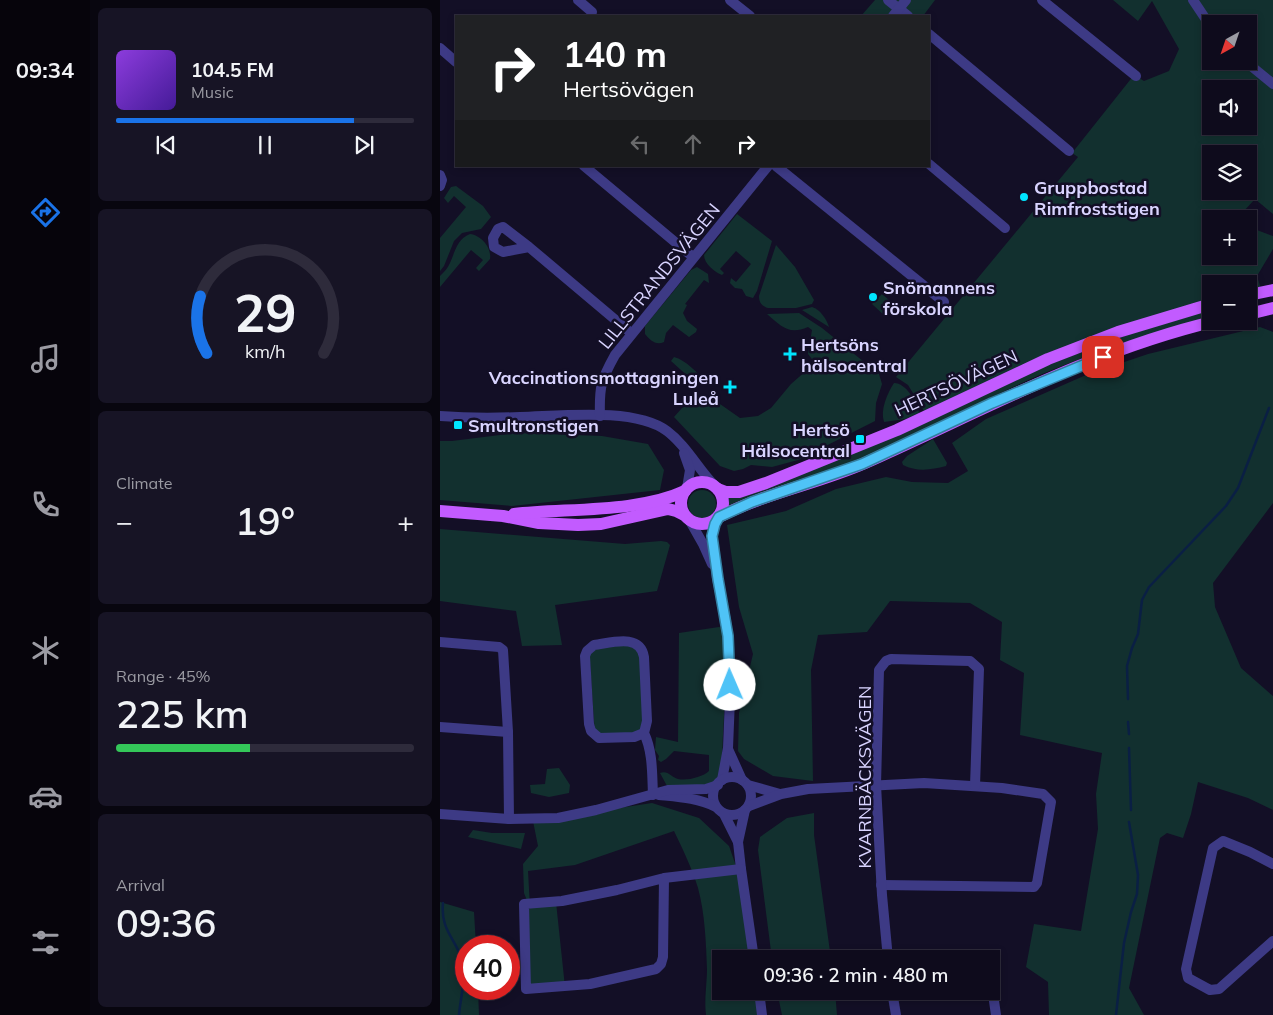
<!DOCTYPE html>
<meta charset="utf-8">
<style>
:root{--surface:#0e0b1c;--page:#171425;--text:#f1f3f6;--muted:#9b9ba3;--line:#2e2b3b;--accent:#1a73e8}
body{margin:0;font-family:Mulish,sans-serif;background:var(--page);color:var(--text);height:100vh;display:flex;flex-direction:column;font-size:19px;white-space:nowrap}
*{box-sizing:border-box;margin:0}
p{font-size:16px;color:var(--muted)}
.icon{flex:none;width:28px;height:28px;fill:none;stroke:currentColor;stroke-width:2;stroke-linecap:round;stroke-linejoin:round}
.map{position:relative;flex:1;overflow:hidden}
.side{display:flex;flex-direction:column;gap:8px;padding:8px;background:#08060f;width:350px}
.side>*{flex:none}
.top-card{position:absolute;left:15px;top:15px;width:475px;height:152px;border-radius:0px;box-shadow:0 2px 8px #0003,0 0 0 1px var(--line);background:#202124;color:#fff;overflow:hidden}
.needle{width:32px;rotate:220deg}
.buttons{position:absolute;left:762px;top:15px;display:grid;gap:10px}
.buttons a{display:grid;place-items:center;width:55px;height:55px;border-radius:0px;background:var(--surface);box-shadow:0 2px 8px #0003,0 0 0 1px var(--line);font-size:25px}
.speed{position:absolute;left:15px;top:935px;display:flex;gap:10px;font-size:25px;font-weight:700;text-align:center}
.speed>*{display:grid;place-content:center;width:65px;height:65px;border-radius:50%;background:var(--surface);box-shadow:0 2px 8px #0003,0 0 0 1px var(--line);line-height:1}
.speed .limit{border:8px solid #d22;background:#fff;color:#111}
.pin{position:absolute;display:grid;place-items:center;width:42px;height:42px;color:#fff;margin:-21px;border-radius:10px;box-shadow:0 2px 8px #0006}
.me{position:absolute;width:55px;margin:-28px;rotate:359deg;stroke-linejoin:round;filter:drop-shadow(0 0 4px #0008)}
.turn{display:flex;align-items:center;gap:18px;height:105px;padding:0 25px;font-size:22px}
.turn .icon{width:65px;height:65px;stroke-width:2.5}
.turn b{display:block;font-size:35px;line-height:42px}
.lanes{display:flex;align-items:center;height:48px;padding:0 25px;background:#0003;justify-content:center;gap:25px;direction:ltr}
.lanes .off{opacity:.35}
.big{font-size:38px;font-weight:600;line-height:1.1}
.side .widget{flex:1;display:flex;flex-direction:column;justify-content:center;gap:8px;min-width:0;padding:0 18px;border-radius:8px;background:var(--page)}
.side .dial{align-items:center;gap:0}
.dial svg{height:130px;overflow:visible;fill:none;stroke:var(--line);stroke-width:7;stroke-linecap:round;text-anchor:middle}
.dial text{fill:var(--text);stroke:none}
.song{display:flex;align-items:center;gap:15px}
.cover{width:60px;height:60px;border-radius:8px;background:linear-gradient(135deg,hsl(270 70% 55%),hsl(260 70% 35%))}
.played{height:5px;border-radius:2px;background:linear-gradient(90deg,var(--accent) 80%,var(--line) 80%)}
.keys{display:flex;justify-content:space-around;direction:ltr}
.heat{display:flex;justify-content:space-between;align-items:center;font-size:28px;direction:ltr}
.charge{height:8px;border-radius:4px;background:linear-gradient(90deg,#34c759 45%,var(--line) 0)}
.trip{position:absolute;left:272px;top:950px;width:288px;height:50px;border-radius:0px;background:var(--surface);box-shadow:0 2px 8px #0003,0 0 0 1px var(--line);font-weight:600;line-height:50px;text-align:center}
main{display:flex;flex:1;min-height:0}
.tab-bar{display:flex;flex-direction:column;width:90px;justify-content:space-around;align-items:center;background:#06040b;color:var(--muted)}
.tab-bar .icon{width:35px;height:35px}
.tab-bar .active{color:var(--accent)}
.tab-bar b{font-size:22px;color:var(--text)}
.map>svg:first-child{display:block}
.green{fill:#12302f;fill-rule:evenodd}
.lines{fill:none;stroke-linecap:round;stroke-linejoin:round}
.stream{stroke:#0a1f44;stroke-width:2.5}
.minor{stroke:#3d3a85;stroke-width:10}
.major{stroke:#c25bff;stroke-width:12}
.route-casing{stroke:#337fa1;stroke-width:12}
.route{stroke:#4fc3f7;stroke-width:9}
.poi-dot{fill:#00e5ff;stroke:#130f26;stroke-width:2}
.labels{text-anchor:middle;dominant-baseline:central;stroke-width:5;stroke-linejoin:round;paint-order:stroke}
.poi-label{font-size:18px;font-weight:bold;fill:#d9d4ff;stroke:#130f26;text-anchor:start}
.street-label{font-size:18px;fill:#d9d4ff;stroke:#130f26}
</style>
<main>
<nav class="tab-bar">
<b>09:34</b>
<svg class="icon active" aria-label="directions" viewBox="0 0 24 24"><path d="M12 3l9 9-9 9-9-9zM9 14v-3h6M13 9l2 2-2 2"/></svg>
<svg class="icon" aria-label="music" viewBox="0 0 24 24"><path d="M9 18V5l10-2v13"/><circle cx="6" cy="18" r="3"/><circle cx="16" cy="16" r="3"/></svg>
<svg class="icon" aria-label="phone" viewBox="0 0 24 24"><path d="M5 4h4l2 5-3 2q2 4 5 5l2-3 5 2v4C11 20 4 13 5 4z"/></svg>
<svg class="icon" aria-label="climate" viewBox="0 0 24 24"><path d="M12 3v18M4 7l16 10M4 17L20 7"/></svg>
<svg class="icon" aria-label="car" viewBox="0 0 24 24"><path d="M5 17H2v-5l4-1 3-4h7l3 4 3 1v5h-3M9 17h6M6 11h13"/><circle cx="7" cy="17" r="2"/><circle cx="17" cy="17" r="2"/></svg>
<svg class="icon" aria-label="filters" viewBox="0 0 24 24"><path d="M4 7h16M4 17h16"/><circle cx="9" cy="7" r="2"/><circle cx="15" cy="17" r="2"/></svg>
</nav>
<section class="side">
<div class="widget">
<div class="song"><i class="cover"></i><div><b>104.5 FM</b><p>Music</p></div></div>
<div class="played"></div>
<div class="keys"><svg class="icon" aria-label="previous" viewBox="0 0 24 24"><path d="M18 5L8 12l10 7zM5 5v14"/></svg><svg class="icon" aria-label="pause" viewBox="0 0 24 24"><path d="M8 5v14M16 5v14"/></svg><svg class="icon" aria-label="next" viewBox="0 0 24 24"><path d="M6 5l10 7-10 7zM19 5v14"/></svg></div>
</div>
<div class="widget dial"><svg viewBox="0 0 100 80">
<path d="M14 69A42 42 0 1 1 86 69"/>
<path d="M14 69A42 42 0 0 1 10 34" stroke="#1a73e8"/>
<text x="50" y="56" font-size="32" font-weight="700">29</text>
<text x="50" y="72" font-size="11">km/h</text>
</svg></div>
<div class="widget"><p>Climate</p>
<div class="heat"><a>−</a><b class="big">19°</b><a>+</a></div>
</div>
<div class="widget"><p>Range · 45%</p><b class="big">225 km</b><div class="charge"></div></div>
<div class="widget"><p>Arrival</p><b class="big">09:36</b></div>
</section>
<div class="map">
<svg width="833" height="1015" viewBox="0 0 833 1015">
<rect width="100%" height="100%" fill="#130f26"/>
<g class="green">
<path d="M435,0h60l-12,16h-62z"/>
<path d="M673,0h160v214l-18,-15 -12,13 2,7h-34v37h38v-29l24,9v13l-16,27 5,16 -13,4v-12h-38v21l-101,31 -183,80 -19,-31 -12,-8 182,-220 -6,-4 62,-78 10,6 25,-10 10,-22 -27,-48 -14,20zM771,24h38v37h-38zM771,89h38v37h-38zM771,154h38v37h-38z"/>
<path d="M16,186l27,20 8,11 -10,12 -19,4 -8,8 -10,25 -4,5v-33l26,-31 -12,-11 -6,7 -4,-5 7,-11z"/>
<path d="M297,214l35,27 -15,50 -4,7 -7,-2 -4,-7 -7,-1 -5,-5 1,-5 5,4 15,-18 -15,-13 -16,18 4,4 -2,2c-7,-3 -18,-11 -18,-20z"/>
<path d="M30,234c11,1 22,14 20,25l-11,12 -3,-3 7,-8 -12,-10 -31,37v-11c4,-4 8,-8 10,-13 5,-11 7,-24 20,-29z"/>
<path d="M336,245l19,22 19,33 -2,4 -16,4h-28c-6,-2 -9,-5 -9,-12z"/>
<path d="M257,267l11,7 1,9 -5,-3 -19,24 2,1 -4,8 4,8 10,8 -1,3 -7,5 -16,-12 -7,8 -2,9c-8,4 -14,-2 -19,-8v-8l46,-56z"/>
<path d="M442,294l14,12 -10,11 -14,-13z"/>
<path d="M372,307c8,2 15,13 17,20l-27,-17z"/>
<path d="M771,310v7c-57,17 -114,34 -169,57 -51,22 -100,49 -151,72 -54,23 -109,41 -164,61l-1,-11 314,-128 90,-34z"/>
<path d="M359,313l23,15 57,46 3,10 -6,19 -1,18 -77,39 -26,7 -21,-2 -8,4 -9,2 -14,-5 -46,-49 8,-9 13,-9 12,7 2,-3 1,-6 30,21 18,-2 13,-8 20,-24 24,-21 -7,-9 4,-24 -4,-3c-19,8 -26,0 -41,-13z"/>
<path d="M820,327l13,5v171l-60,80 2,24 26,61 32,28v114l-25,-12 -50,-16 -7,32 -8,24 -16,-5 -7,5 -31,150 15,27h-95l-1,-33 -22,-15 8,-43 47,7 17,-102 -2,-35 6,-41 -82,-18 4,-62 -24,-13 2,-38 -32,-19 -80,-2 -23,31 -49,3 -7,35 2,111 -40,-5 -29,-17 -6,-8 1,-38 14,-59 -14,-47 -12,-82 59,-14 50,-22 50,-12 26,5 36,1 20,-12 -16,-28 34,-24 100,-44 62,-21z"/>
<path d="M234,357c12,3 23,16 32,24l5,-5 3,2 -6,5 -17,-4 -20,-18z"/>
<path d="M454,383c12,0 23,19 25,30l-14,6 -21,3c-4,-12 3,-28 10,-39z"/>
<path d="M77,433l85,3 46,8 16,26 -4,20 -148,16 -72,-6v-59h12z"/>
<path d="M493,439l14,24 -1,3c-15,4 -29,6 -43,-1l-1,-3 5,-6z"/>
<circle cx="262" cy="504" r="14"/>
<path d="M0,529l185,15 36,-3 6,1 3,3 -13,46 -102,14 7,40 -40,1 -6,-35 -76,-10z"/>
<path d="M279,627l3,1c5,36 3,71 1,107 -1,11 1,36 -7,45 -8,8 -37,6 -49,6l-7,-13c8,-3 11,4 18,6 9,2 25,-2 31,-8v-16l-35,-4 -8,8 -5,3 -3,-2 1,-4 -4,-6 1,-13 22,5 1,-109z"/>
<path d="M189,641l13,7 1,85 -48,3 -6,-88z"/>
<path d="M119,768l11,17 -1,8 -20,4 -18,-4 -1,-8 15,-1 2,-15z"/>
<path d="M212,803l47,15 30,28 13,37 11,76h-32v32h37l3,24h-55c-2,-16 1,-31 1,-46 -1,-27 -2,-55 -9,-81 -6,-20 -15,-38 -24,-57l-99,34 -47,6 2,36 26,-5 9,85 -38,2 -2,-76 5,-5 -6,-15 -1,-29 15,-18 -5,-25z"/>
<path d="M374,813v22l17,124h-59l-14,-109 2,-13 27,-19z"/>
<path d="M33,830l19,3h33l-4,16 -53,-12z"/>
<path d="M0,902l34,10 2,34h-10v43h12l1,26h-39z"/>
<path d="M337,991h58l2,24h-55z"/>
</g>
<g class="lines">
<g class="stream">
<path d="M688,699l-1,-33 5,-18 6,-14 4,-34 7,-13 77,-81 12,-18 31,-80"/>
<path d="M688,722l1,12"/>
<path d="M689,748l2,62"/>
<path d="M3,903c-3,29 15,37 20,61 3,14 -3,37 -4,51"/>
<path d="M676,1015l8,-72 7,-31 6,-18 1,-19 -9,-53"/>
</g>
<g class="minor">
<path d="M138,0l14,12"/>
<path d="M290,0l20,16"/>
<path d="M448,0l20,16"/>
<path d="M602,0l94,76"/>
<path d="M753,0l18,27"/>
<path d="M453,16l13,-16"/>
<path d="M489,34l140,117"/>
<path d="M0,48l16,14"/>
<path d="M805,61l28,23"/>
<path d="M489,164l76,64"/>
<path d="M144,166l109,91"/>
<path d="M336,166l168,136"/>
<path d="M0,175l2,5 -2,6"/>
<path d="M89,247l-26,-20 -5,2 -5,9 1,9 9,5 26,-5 102,86"/>
<path d="M0,416c27,2 54,2 80,1 40,-1 115,-10 147,14 20,15 31,38 48,55"/>
<path d="M160,416c-1,-29 1,-36 15,-61l153,-189"/>
<path d="M244,453l6,17 -3,18"/>
<path d="M277,519l-5,17 5,43 9,41 5,54 -3,74 -6,32"/>
<path d="M250,521l13,23 9,20"/>
<path d="M0,642l59,5 4,3 5,82 1,87"/>
<path d="M0,727l68,5"/>
<path d="M204,733l3,-12 -3,-64c-4,-24 -33,-14 -50,-12l-7,6 -2,5 4,68 2,7 8,7 35,-1 10,-4c9,19 8,41 9,62"/>
<path d="M288,749l14,31"/>
<circle cx="292" cy="796" r="19"/>
<path d="M308,785l32,9"/>
<path d="M219,795c20,2 39,3 57,12"/>
<path d="M309,806l32,-12 27,-5 116,-6 78,5 41,6 8,8 -14,81 -3,4 -153,-2"/>
<path d="M305,810l-7,32 3,27 13,90"/>
<path d="M0,814l69,5 49,-1 38,-8 72,-20 38,-1 12,-4"/>
<path d="M284,814l14,28"/>
<path d="M833,864l-23,-12 -27,-11 -10,7 -27,121 2,9 22,12 9,-1 54,-48"/>
<path d="M224,878l-1,79 -2,7 -5,5 -66,15 -64,5 -2,-85 38,-3 55,-11 47,-12 77,-9"/>
<path d="M448,959l-6,-64 -6,-110 3,-115 7,-9 5,-2 79,2 9,8 -4,117"/>
<path d="M319,991l3,24"/>
<path d="M452,991l4,24"/>
<path d="M550,991l3,3 3,21"/>
</g>
<g class="major">
<path d="M809,295l24,-5"/>
<path d="M809,314l24,-6"/>
<circle cx="262" cy="503" r="21"/>
<path d="M278,489l8,3h13l27,-9 131,-53 151,-71 70,-27 93,-28"/>
<path d="M0,511l63,5 36,7 39,2 23,-1 67,-15 8,2 8,4"/>
<path d="M74,514c52,-6 124,-1 171,-23"/>
<path d="M279,517c46,-24 98,-33 146,-54 115,-51 227,-113 351,-142"/>
</g>
</g>
<g class="lines">
<g class="route-casing">
<path id="route" d="M290,685l-2,-49 -10,-57 -6,-43 3,-12 4,-7 33,-15 110,-38 130,-61 111,-46"/>
</g>
<use href="#route" class="route"/>
</g>
<g class="poi-dot">
<circle cx="584" cy="197" r="5"/>
<circle cx="433" cy="297" r="5"/>
<path d="M347.5 346.5h5v5h5v5h-5v5h-5v-5h-5v-5h5z"/>
<path d="M287.5 379.5h5v5h5v5h-5v5h-5v-5h-5v-5h5z"/>
<rect x="13" y="420" width="10" height="10" rx="2.5"/>
<rect x="415" y="434" width="10" height="10" rx="2.5"/>
</g>
<g class="labels">
<g class="poi-label">
<text x="594" y="187">Gruppbostad<tspan x="594" dy="21">Rimfroststigen</tspan></text>
<text x="443" y="287">Snömannens<tspan x="443" dy="21">förskola</tspan></text>
<text x="361" y="344">Hertsöns<tspan x="361" dy="21">hälsocentral</tspan></text>
<text x="279" y="377" text-anchor="end">Vaccinationsmottagningen<tspan x="279" dy="21">Luleå</tspan></text>
<text x="28" y="425">Smultronstigen</text>
<text x="410" y="429" text-anchor="end">Hertsö<tspan x="410" dy="21">Hälsocentral</tspan></text>
</g>
<g class="street-label">
<text transform="translate(219 276) rotate(-51)">LILLSTRANDSVÄGEN</text>
<text transform="translate(516 383) rotate(-25)">HERTSÖVÄGEN</text>
<text transform="translate(424 777) rotate(-90)">KVARNBÄCKSVÄGEN</text>
</g>
</g>
</svg>
<div class="buttons">
<a><svg class="needle" viewBox="-14 -14 28 28"><path d="M0-13l5 13h-10z" fill="#e53935"/><path d="M0 13l5-13h-10z" fill="#9b9ba3"/></svg></a>
<a><svg class="icon" aria-label="sound" viewBox="0 0 24 24"><path d="M4 9h4l5-4v14l-5-4H4zM17 9q2 3 0 6"/></svg></a>
<a><svg class="icon" aria-label="layers" viewBox="0 0 24 24"><path d="M12 4l9 5-9 5-9-5zM3 14l9 5 9-5"/></svg></a>
<a>+</a>
<a>−</a>
</div>
<div class="speed"><div class="limit">40</div></div>
<div class="pin" style="left:663px;top:357px;background:#d93025"><svg class="icon" aria-label="arrive" viewBox="0 0 24 24"><path d="M6 21V4h12l-3 4 3 4H6"/></svg></div>
<svg class="me" style="left:290px;top:685px" viewBox="-20 -20 40 40"><circle r="19" fill="#fff"/><path d="M0-13L10 11 0 6-10 11z" fill="#4fc3f7"/></svg>
<div class="trip">09:36 · 2 min · 480 m</div>
<div class="top-card">
<div class="turn"><svg class="icon" aria-label="right" viewBox="0 0 24 24"><path d="M7 20v-9h11M14 6l5 5-5 5"/></svg><div><b>140 m</b>Hertsövägen</div></div>
<div class="lanes"><svg class="icon off" aria-label="left" viewBox="0 0 24 24"><path d="M17 20v-9H6M10 6l-5 5 5 5"/></svg><svg class="icon off" aria-label="ahead" viewBox="0 0 24 24"><path d="M12 20V5M6 11l6-6 6 6"/></svg><svg class="icon" aria-label="right" viewBox="0 0 24 24"><path d="M7 20v-9h11M14 6l5 5-5 5"/></svg></div>
</div>
</div>
</main>
